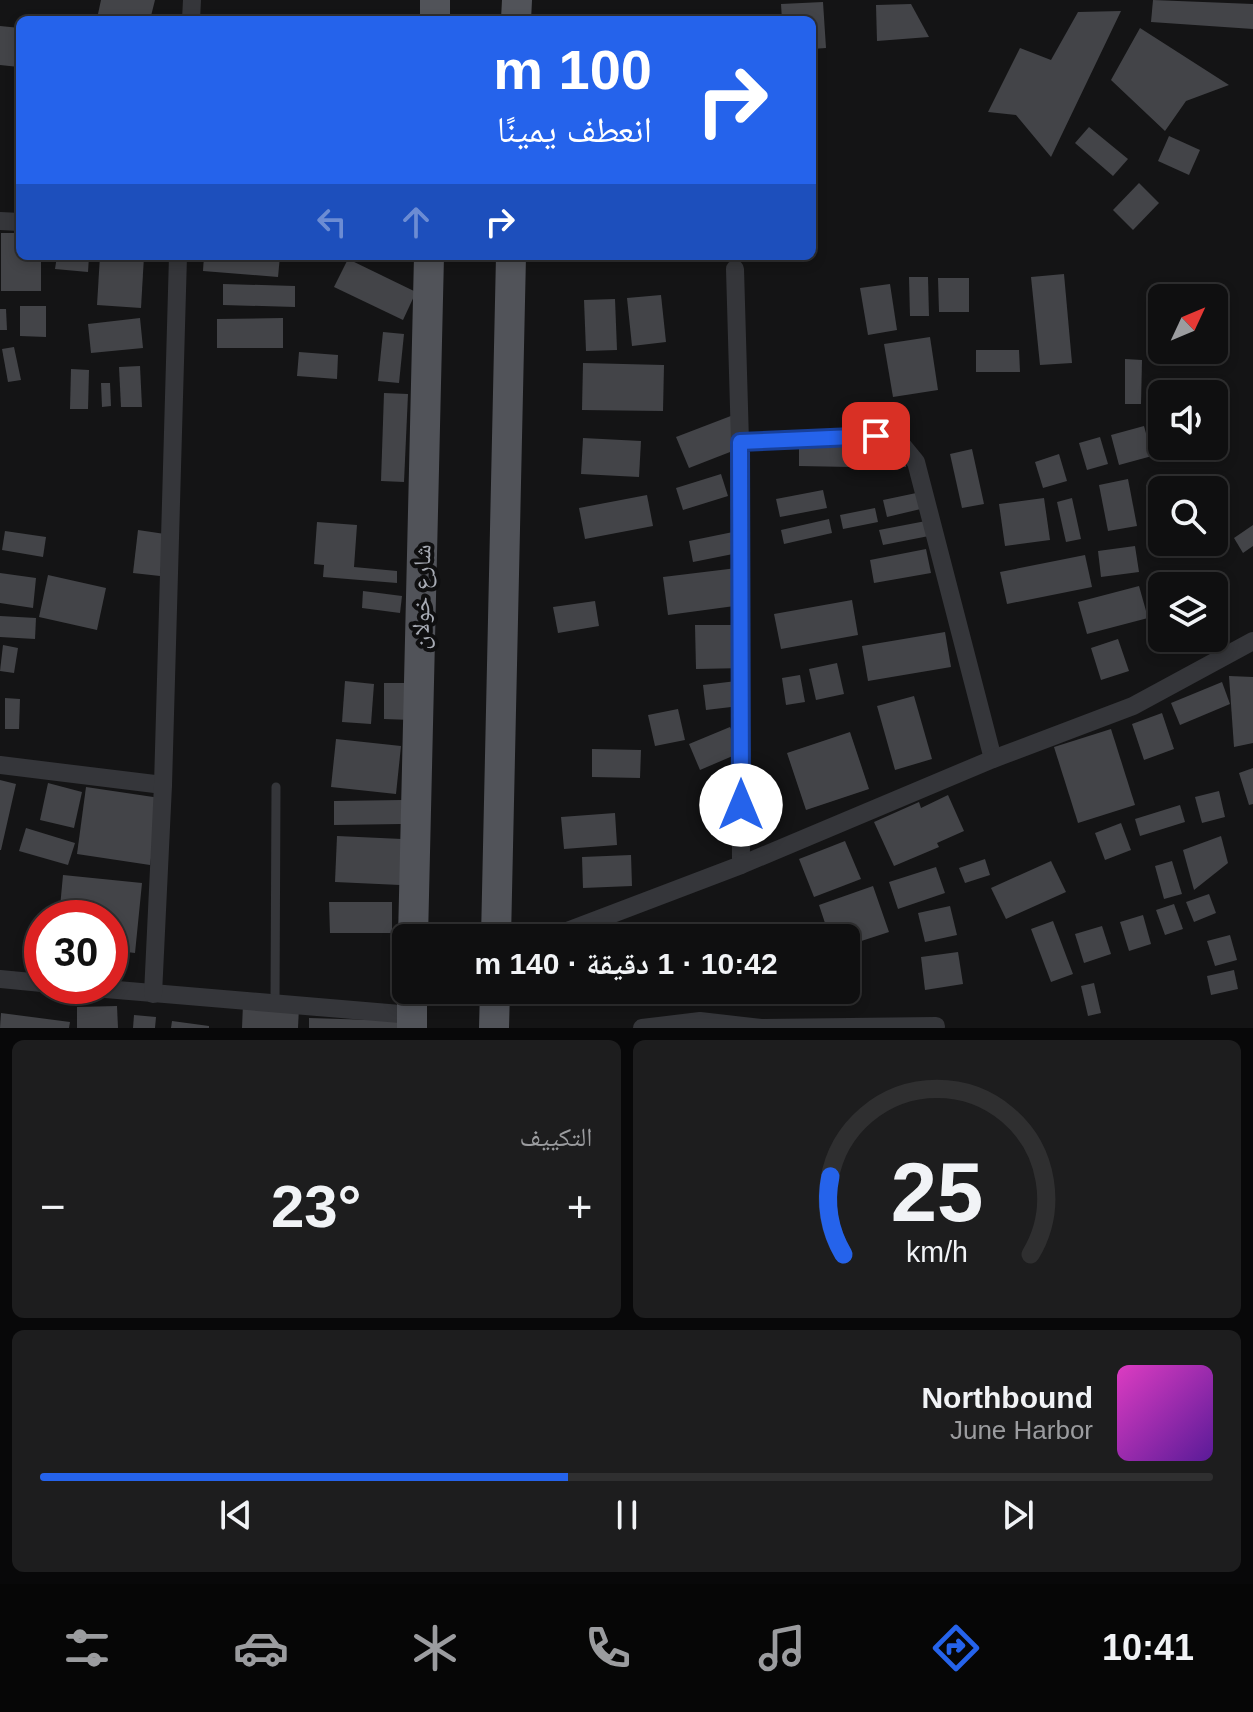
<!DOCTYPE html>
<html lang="ar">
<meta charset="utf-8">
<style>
:root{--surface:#0f0f10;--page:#1d1d1e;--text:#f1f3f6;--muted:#9b9c9f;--line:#2f2f30;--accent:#2563eb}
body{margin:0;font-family:Helvetica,"Noto Naskh Arabic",sans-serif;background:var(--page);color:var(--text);direction:rtl;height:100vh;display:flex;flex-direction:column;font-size:30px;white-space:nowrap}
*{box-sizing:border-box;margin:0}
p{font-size:26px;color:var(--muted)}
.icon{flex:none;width:44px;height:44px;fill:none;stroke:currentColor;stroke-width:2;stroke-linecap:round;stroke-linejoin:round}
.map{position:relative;height:1028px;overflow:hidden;direction:ltr}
.drawer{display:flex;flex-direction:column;gap:12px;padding:12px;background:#080809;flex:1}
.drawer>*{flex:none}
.top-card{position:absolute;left:16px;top:16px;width:800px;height:244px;border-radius:12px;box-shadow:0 4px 12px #0003,0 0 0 2px var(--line);direction:rtl;background:#2563eb;color:#fff;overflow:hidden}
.needle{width:52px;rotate:46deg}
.fabs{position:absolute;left:1148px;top:284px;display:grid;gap:16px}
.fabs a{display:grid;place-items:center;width:80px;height:80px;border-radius:12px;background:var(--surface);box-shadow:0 4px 12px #0003,0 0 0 2px var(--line);font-size:40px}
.speed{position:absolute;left:24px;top:900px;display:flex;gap:16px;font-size:40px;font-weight:700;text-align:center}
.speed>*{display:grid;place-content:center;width:104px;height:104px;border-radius:50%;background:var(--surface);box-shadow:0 4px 12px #0003,0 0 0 2px var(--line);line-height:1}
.speed .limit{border:12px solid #d22;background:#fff;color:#111}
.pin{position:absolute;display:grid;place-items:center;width:68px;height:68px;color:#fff;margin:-34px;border-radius:16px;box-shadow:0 4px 12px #0006}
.me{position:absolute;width:88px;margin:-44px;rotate:0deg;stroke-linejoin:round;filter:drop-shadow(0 0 6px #0008)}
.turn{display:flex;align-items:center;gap:28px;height:168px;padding:0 32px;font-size:36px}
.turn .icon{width:104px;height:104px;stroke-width:2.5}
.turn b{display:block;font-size:56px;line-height:68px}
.lanes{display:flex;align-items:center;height:76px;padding:0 32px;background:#0003;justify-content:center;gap:40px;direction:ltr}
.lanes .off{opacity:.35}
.big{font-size:60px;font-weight:700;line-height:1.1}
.drawer .widget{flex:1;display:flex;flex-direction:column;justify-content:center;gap:12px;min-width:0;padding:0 28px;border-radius:12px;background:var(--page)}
.drawer .dial{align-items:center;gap:0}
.dial svg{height:208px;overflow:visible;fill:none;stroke:var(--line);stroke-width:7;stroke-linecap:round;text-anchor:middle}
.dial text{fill:var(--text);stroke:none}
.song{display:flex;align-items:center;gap:24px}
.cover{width:96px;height:96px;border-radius:12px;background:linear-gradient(135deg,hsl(310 70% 55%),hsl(270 70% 35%))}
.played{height:8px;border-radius:4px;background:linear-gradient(90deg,var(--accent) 45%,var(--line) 45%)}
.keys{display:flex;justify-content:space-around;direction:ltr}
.heat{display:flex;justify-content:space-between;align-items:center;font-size:44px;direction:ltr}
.drawer .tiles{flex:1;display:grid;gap:12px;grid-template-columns:1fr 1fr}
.widget:last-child{grid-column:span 2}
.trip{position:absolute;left:392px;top:924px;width:468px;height:80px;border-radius:12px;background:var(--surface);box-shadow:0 4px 12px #0003,0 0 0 2px var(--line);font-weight:700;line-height:80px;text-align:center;direction:rtl}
.dock{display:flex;height:128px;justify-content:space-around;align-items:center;background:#060606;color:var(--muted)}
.dock .icon{width:56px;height:56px}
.dock .selected{color:var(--accent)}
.dock b{font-size:36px;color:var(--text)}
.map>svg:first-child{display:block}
.building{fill:#434448}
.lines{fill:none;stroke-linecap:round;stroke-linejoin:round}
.lane{stroke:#35363a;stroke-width:9}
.street{stroke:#35363a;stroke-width:18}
.primary{stroke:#515359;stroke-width:30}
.route-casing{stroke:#184099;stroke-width:20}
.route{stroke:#2563eb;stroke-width:14}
.labels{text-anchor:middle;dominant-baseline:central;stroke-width:8;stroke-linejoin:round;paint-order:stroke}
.street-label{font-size:24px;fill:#a7abb4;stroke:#0f0f10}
</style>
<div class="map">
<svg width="1253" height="1028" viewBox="0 0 1253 1028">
<rect width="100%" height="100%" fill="#141415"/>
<g class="building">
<path d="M101,0h54l-5,20h-29l-23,-6z"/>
<path d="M1153,0l100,4v25l-102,-7z"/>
<path d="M823,2l3,46 -14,1v-29h-30l-1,-16z"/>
<path d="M911,4l18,33 -52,4 -1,-36z"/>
<path d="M1121,11l-70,146 -35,-42 -28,-3 32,-64 31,12 27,-48z"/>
<path d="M0,26l20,2 -1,39 -19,-2z"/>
<path d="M1140,28l89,57 -43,16 -21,30 -54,-51z"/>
<path d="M1089,127l39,32 -15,17 -38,-33z"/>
<path d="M1169,136l31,14 -11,25 -31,-14z"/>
<path d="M1139,183l20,20 -26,27 -20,-20z"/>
<path d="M1,233h19v23h21v35h-40z"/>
<path d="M57,256h32l-1,16 -33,-3z"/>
<path d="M100,256h44l-3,52 -44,-3z"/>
<path d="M204,256h76l-2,21 -75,-6z"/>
<path d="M348,259l68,33 -13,28 -69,-33z"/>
<path d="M1064,274l8,89 -32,2 -9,-88z"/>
<path d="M909,277h19l1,39h-19z"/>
<path d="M938,278h31v34h-30z"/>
<path d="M223,284l72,2v21l-72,-2z"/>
<path d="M890,284l7,46 -29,5 -8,-47z"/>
<path d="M661,295l5,47 -34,4 -5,-48z"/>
<path d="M615,299l2,51 -31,1 -2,-51z"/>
<path d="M20,306h26v31l-26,-1z"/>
<path d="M0,309h6l1,21h-7z"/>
<path d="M140,318l3,30 -52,5 -3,-29z"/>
<path d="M283,318v30h-66v-29z"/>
<path d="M383,332l21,2 -5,49 -21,-2z"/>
<path d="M930,337l8,53 -45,7 -9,-53z"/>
<path d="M14,347l7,33 -13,2 -6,-33z"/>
<path d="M976,350h43l1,22h-44z"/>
<path d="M299,352l39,3 -1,24 -40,-3z"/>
<path d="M1125,359l17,1 -1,44h-16z"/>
<path d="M583,363l81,2 -1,46 -81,-1z"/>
<path d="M140,366l2,41h-21l-2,-40z"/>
<path d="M71,369l18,1 -1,39h-18z"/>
<path d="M101,383h9l1,23 -9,1z"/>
<path d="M384,393l24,1 -4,88 -23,-1z"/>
<path d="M736,414l12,31 -59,23 -13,-31z"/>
<path d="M1144,426l8,30 -33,9 -8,-30z"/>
<path d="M799,434l52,1v32l-52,-1z"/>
<path d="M1100,437l8,27 -21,6 -8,-27z"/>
<path d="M583,438l58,3 -2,36 -58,-3z"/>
<path d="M863,439l43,1v27l-44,-1z"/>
<path d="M972,449l12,55 -22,4 -12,-54z"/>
<path d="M1059,454l8,27 -24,7 -8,-26z"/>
<path d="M721,474l7,22 -45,14 -7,-22z"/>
<path d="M1128,479l9,47 -29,5 -9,-46z"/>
<path d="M1179,480l2,10h-19v32l-10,1 -6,-38z"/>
<path d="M823,490l4,18 -47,9 -4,-18z"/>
<path d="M921,492l4,16 -38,9 -4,-17z"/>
<path d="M647,495l6,31 -68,13 -6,-31z"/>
<path d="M1044,498l6,42 -45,6 -6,-42z"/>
<path d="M1072,498l9,41 -15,3 -9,-40z"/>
<path d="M875,508l3,14 -35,7 -3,-14z"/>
<path d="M829,519l3,14 -48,11 -3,-14z"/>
<path d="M931,520l3,15 -51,10 -4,-15z"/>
<path d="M317,522l40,3 -3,42 43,4v12l-74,-6 1,-12 -10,-1z"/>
<path d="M1253,525v21l-10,7 -9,-15z"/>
<path d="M138,530l27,4 -5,42 -27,-3z"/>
<path d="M5,531l41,6 -3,20 -41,-7z"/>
<path d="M733,532l5,21 -45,9 -4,-21z"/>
<path d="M1135,546l4,26 -38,5 -3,-26z"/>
<path d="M926,549l5,24 -57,10 -4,-23z"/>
<path d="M1085,555l7,32 -85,17 -7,-32z"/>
<path d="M737,568l5,37 -74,10 -5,-38z"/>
<path d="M0,573l36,5 -3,30 -33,-5z"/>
<path d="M48,575l58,13 -9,42 -58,-13z"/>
<path d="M1139,586l9,32 -61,16 -9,-32z"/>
<path d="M363,591l39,5 -2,17 -38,-5z"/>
<path d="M852,600l6,35 -77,14 -7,-35z"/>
<path d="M595,601l4,25 -41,7 -5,-26z"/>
<path d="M0,616l36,2 -1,21 -35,-2z"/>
<path d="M695,625h50l1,43 -50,1z"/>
<path d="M945,632l6,35 -83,14 -6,-35z"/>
<path d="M1118,639l11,32 -28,9 -10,-32z"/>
<path d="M3,645l15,3 -4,25 -14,-2z"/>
<path d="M837,663l7,31 -28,6 -7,-31z"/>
<path d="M800,675l5,27 -19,3 -4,-27z"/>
<path d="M1229,676l24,1v66l-19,4z"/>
<path d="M745,680l3,25 -42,5 -3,-25z"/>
<path d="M345,681l29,3 -3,40 -29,-2z"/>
<path d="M1222,682l8,22 -50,21 -9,-22z"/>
<path d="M384,683h28v37l-28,-1z"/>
<path d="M914,696l18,63 -37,11 -18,-64z"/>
<path d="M5,698l15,1 -1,30h-14z"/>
<path d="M678,709l7,31 -30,6 -7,-31z"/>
<path d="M1162,713l12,36 -30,11 -12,-36z"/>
<path d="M730,727l12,25 -42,18 -11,-26z"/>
<path d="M1111,729l24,76 -57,18 -24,-76z"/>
<path d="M850,732l19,57 -63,21 -19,-57z"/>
<path d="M336,739l65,7 -5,48 -65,-7z"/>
<path d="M592,749l49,1 -1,28 -48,-1z"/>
<path d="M1253,768v36l-4,1 -10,-32z"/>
<path d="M0,780l16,4 -15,66h-1z"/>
<path d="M48,783l34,9 -8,36 -34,-8z"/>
<path d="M86,787l74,11 -10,67 -73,-11z"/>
<path d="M1219,791l6,26 -23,6 -7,-26z"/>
<path d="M948,795l16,36 -27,12 2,4 -45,19 -20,-44 45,-20 2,6z"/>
<path d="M402,800v24l-68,1v-24z"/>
<path d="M1180,805l5,17 -45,14 -5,-17z"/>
<path d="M615,813l2,32 -53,4 -3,-32z"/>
<path d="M1121,823l10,27 -26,10 -10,-27z"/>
<path d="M26,828l49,15 -7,22 -49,-14z"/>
<path d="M337,836l65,3 -2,46 -65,-3z"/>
<path d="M1221,836l7,27 -34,27 -11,-40z"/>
<path d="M845,841l16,38 -47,18 -15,-38z"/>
<path d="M631,855l1,31 -49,2 -1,-31z"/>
<path d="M985,859l5,16 -25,8 -6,-15z"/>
<path d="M1051,861l15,31 -60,27 -15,-31z"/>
<path d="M1172,861l10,33 -18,5 -9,-33z"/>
<path d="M936,867l9,26 -47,16 -9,-27z"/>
<path d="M63,875l79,8 -7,70 -25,-3v-32h-51z"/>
<path d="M873,886l16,46 -43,14v-8h-16l-11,-33z"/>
<path d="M1209,894l7,19 -22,9 -8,-20z"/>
<path d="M329,902h63v31h-62z"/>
<path d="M1174,904l9,25 -18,6 -9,-25z"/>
<path d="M950,906l7,29 -32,7 -7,-29z"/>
<path d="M1143,915l8,29 -22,7 -9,-29z"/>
<path d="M1053,921l20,53 -22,8 -20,-53z"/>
<path d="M1102,926l9,28 -27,9 -9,-29z"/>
<path d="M1230,935l7,25 -22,6 -8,-25z"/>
<path d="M958,952l5,32 -38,6 -4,-33z"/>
<path d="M1234,970l4,19 -27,6 -4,-19z"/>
<path d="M1094,983l7,30 -13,3 -7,-30z"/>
<path d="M243,1004l56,3 -1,21h-56z"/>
<path d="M117,1006l1,22h-41v-21z"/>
<path d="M1,1013l69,9 -1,6h-69z"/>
<path d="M134,1015l22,2 -1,11h-22z"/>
<path d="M309,1018l97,3v7h-97z"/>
<path d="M172,1021l37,5v2h-38z"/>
</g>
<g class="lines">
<path class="lane" d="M275,1003l1,-216"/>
<g class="street">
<path d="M191,20l1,-20"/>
<path d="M0,221l20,1"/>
<path d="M735,269l5,173 1,423"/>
<path d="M740,442l136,-6 26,9 14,17 77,297"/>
<path d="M0,765l163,20"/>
<path d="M549,938l192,-73 252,-106 140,-53 120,-65"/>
<path d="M0,979l42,4"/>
<path d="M70,986l342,29"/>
<path d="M153,994l10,-209 15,-529"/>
<path d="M642,1028l58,-7 61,7 175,-2"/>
</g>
<g class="primary">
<path d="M435,20v-20"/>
<path d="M516,20l1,-20"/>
<path d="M413,938l16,-682"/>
<path d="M496,938l15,-682"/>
<path d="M412,1028v-38"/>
<path d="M494,1028l1,-38"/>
</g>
</g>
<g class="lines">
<g class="route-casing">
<path id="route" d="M741,805l-1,-363 136,-6"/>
</g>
<use href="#route" class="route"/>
</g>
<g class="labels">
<g class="street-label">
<text transform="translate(421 597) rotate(-89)">شارع خولان</text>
</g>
</g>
</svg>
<div class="fabs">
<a><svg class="needle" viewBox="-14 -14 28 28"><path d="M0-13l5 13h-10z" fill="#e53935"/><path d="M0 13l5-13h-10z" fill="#9b9c9f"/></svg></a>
<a><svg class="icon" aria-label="sound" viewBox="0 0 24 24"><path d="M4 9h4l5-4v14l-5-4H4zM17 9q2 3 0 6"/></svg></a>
<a><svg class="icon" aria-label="search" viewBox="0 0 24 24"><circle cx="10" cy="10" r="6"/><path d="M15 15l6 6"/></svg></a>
<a><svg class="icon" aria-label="layers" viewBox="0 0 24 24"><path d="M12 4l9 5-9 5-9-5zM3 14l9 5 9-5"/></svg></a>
</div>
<div class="speed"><div class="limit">30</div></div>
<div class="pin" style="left:876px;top:436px;background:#d93025"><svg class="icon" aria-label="arrive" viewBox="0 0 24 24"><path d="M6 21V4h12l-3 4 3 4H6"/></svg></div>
<svg class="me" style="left:741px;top:805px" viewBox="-20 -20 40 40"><circle r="19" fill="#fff"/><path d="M0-13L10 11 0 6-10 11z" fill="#2563eb"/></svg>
<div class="trip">10:42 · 1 دقيقة · 140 m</div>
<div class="top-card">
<div class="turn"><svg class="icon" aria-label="right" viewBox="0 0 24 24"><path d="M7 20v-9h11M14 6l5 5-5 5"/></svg><div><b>100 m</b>انعطف يمينًا</div></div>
<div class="lanes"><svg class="icon off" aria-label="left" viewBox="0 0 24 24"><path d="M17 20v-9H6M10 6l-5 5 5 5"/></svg><svg class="icon off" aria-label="ahead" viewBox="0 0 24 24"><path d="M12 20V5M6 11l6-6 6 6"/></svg><svg class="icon" aria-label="right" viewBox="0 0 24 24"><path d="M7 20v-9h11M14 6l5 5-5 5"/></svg></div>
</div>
</div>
<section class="drawer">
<div class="tiles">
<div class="widget dial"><svg viewBox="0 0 100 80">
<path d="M14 69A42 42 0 1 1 86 69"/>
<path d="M14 69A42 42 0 0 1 9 39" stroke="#2563eb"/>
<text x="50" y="56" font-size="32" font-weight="700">25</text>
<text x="50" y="72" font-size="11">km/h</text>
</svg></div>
<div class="widget"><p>التكييف</p>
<div class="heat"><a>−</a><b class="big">23°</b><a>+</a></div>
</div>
<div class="widget">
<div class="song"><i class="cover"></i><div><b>Northbound</b><p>June Harbor</p></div></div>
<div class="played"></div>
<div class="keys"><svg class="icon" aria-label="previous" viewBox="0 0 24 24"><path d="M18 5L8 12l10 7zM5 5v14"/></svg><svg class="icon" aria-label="pause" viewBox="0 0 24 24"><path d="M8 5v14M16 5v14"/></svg><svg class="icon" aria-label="next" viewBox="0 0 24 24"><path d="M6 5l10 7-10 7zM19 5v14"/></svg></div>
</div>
</div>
</section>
<nav class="dock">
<b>10:41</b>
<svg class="icon selected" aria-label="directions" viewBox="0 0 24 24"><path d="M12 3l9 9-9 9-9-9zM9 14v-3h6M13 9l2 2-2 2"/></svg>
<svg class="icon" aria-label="music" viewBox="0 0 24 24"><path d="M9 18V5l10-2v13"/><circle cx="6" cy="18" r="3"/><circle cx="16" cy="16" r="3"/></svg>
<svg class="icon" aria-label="phone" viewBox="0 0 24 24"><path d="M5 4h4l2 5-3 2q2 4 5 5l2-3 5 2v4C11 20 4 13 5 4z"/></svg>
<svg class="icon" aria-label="climate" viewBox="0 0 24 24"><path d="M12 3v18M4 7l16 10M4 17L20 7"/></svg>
<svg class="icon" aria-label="car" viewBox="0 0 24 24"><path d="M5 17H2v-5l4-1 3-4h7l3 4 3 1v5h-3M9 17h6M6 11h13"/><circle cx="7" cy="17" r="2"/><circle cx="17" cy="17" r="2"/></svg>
<svg class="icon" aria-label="filters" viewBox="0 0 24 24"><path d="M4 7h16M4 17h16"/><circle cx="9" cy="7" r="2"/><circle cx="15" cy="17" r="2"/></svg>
</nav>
